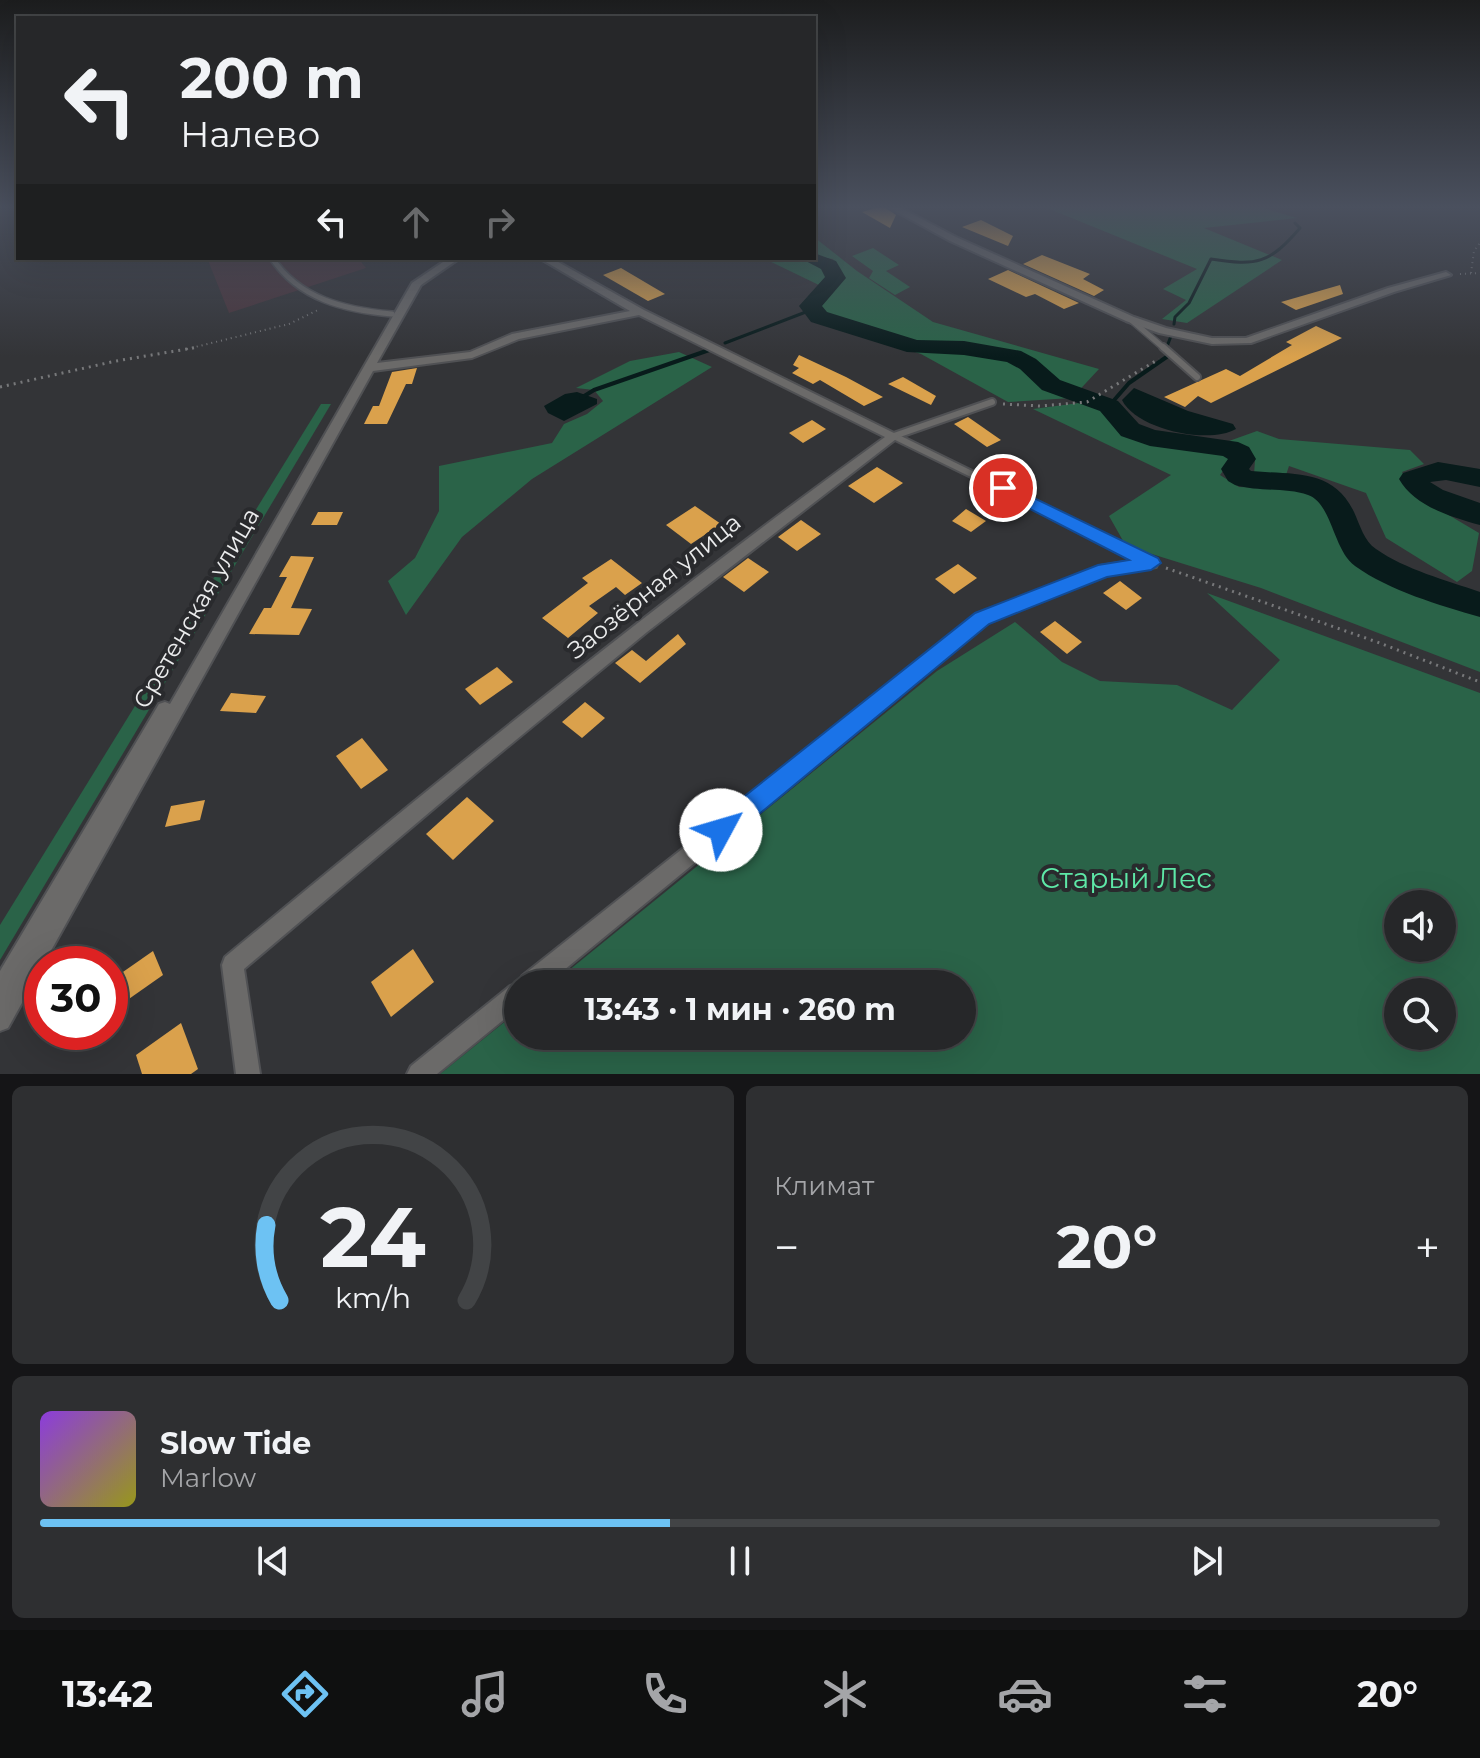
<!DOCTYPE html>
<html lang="ru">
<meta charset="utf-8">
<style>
:root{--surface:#262729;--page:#2e2f31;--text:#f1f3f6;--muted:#a4a5a8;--line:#424446;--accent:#6dc2f3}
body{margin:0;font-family:Montserrat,sans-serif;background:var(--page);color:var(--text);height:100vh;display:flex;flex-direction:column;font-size:30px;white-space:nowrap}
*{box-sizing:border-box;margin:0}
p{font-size:26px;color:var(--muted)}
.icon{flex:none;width:44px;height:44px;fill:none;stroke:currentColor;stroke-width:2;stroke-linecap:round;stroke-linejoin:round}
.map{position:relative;height:1074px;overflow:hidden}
.side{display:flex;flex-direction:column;gap:12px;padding:12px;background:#151517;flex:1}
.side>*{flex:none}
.banner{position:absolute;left:16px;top:16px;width:800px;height:244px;border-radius:0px;box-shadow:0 8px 32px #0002,0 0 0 2px var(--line);background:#262729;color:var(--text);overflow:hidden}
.buttons{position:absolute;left:1384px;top:890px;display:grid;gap:16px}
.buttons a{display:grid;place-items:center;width:72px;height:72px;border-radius:50%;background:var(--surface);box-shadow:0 8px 32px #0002,0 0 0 2px var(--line);font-size:40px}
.speed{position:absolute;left:24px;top:946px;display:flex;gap:16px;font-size:40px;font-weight:700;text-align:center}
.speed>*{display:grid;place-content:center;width:104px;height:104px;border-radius:50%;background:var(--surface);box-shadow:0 8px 32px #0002,0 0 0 2px var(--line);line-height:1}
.speed .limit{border:12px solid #d22;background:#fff;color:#111}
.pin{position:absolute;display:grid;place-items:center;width:68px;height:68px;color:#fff;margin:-34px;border:4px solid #fff;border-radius:50%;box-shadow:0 2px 8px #0007}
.me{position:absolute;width:88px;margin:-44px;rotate:51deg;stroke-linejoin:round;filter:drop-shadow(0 0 6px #0008)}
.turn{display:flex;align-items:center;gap:28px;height:168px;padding:0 32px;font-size:36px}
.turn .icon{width:104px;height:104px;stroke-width:2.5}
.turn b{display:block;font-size:56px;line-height:68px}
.lanes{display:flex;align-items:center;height:76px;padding:0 32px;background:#0003;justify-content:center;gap:40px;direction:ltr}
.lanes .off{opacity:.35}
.big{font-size:60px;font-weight:700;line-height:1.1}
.side .card{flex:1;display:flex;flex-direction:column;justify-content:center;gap:12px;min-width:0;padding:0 28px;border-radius:12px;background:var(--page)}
.side .dial{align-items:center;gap:0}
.dial svg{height:208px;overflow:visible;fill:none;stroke:var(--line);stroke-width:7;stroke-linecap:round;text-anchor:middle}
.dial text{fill:var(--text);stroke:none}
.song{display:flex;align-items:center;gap:24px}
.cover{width:96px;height:96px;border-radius:12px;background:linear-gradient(135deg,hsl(270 70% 55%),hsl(60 70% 35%))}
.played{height:8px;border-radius:4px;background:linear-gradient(90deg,var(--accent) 45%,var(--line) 45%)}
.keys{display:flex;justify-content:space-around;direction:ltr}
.heat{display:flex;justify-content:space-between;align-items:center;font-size:44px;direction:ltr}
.side .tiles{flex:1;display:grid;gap:12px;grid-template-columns:1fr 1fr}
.card:last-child{grid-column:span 2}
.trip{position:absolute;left:504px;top:970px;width:472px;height:80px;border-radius:40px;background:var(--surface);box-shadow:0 8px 32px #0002,0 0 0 2px var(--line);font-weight:700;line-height:80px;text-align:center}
.tabs{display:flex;height:128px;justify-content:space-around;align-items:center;background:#0f1010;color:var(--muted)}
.tabs .icon{width:56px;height:56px}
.tabs .on{color:var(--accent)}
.tabs b{font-size:36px;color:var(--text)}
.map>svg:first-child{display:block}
.industrial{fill:#49353c}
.green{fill:#2a6348;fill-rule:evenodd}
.water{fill:#081b1b}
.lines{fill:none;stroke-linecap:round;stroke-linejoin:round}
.stream-far1{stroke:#081b1b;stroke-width:3}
.stream{stroke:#081b1b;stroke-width:4}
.river{fill:#081b1b;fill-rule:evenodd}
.building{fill:#daa14c}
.lane-far2-casing{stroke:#505154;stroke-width:8}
.lane-far1-casing{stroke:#505154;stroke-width:10}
.lane-casing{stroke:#505154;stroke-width:12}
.street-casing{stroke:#505154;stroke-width:4}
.path-far1{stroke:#77787a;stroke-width:2;stroke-dasharray:1 4;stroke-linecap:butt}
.path{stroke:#77787a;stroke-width:3;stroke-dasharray:2 5;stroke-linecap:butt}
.lane-far2{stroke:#6b6a69;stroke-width:5}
.lane-far1{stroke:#6b6a69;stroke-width:6}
.lane{stroke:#6b6a69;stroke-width:8}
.street{fill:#6b6a69;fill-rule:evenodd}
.route{fill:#1a73e8;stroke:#114b97;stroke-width:2}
.labels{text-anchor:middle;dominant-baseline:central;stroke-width:8;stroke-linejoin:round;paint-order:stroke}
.street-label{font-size:24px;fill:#ebeced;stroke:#292a2d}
.near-park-label{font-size:28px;fill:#5ee8a7;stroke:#292a2d}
</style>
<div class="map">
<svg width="1480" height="1074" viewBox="0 0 1480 1074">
<rect width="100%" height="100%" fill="#333437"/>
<path class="industrial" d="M207,258h151l8,10 -137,45z"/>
<g class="green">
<path d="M1042,206h215l40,12 -93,10 78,32 -95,63 -25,-4 24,-19 -23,-11 34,-20z"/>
<path d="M814,237l43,34 76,51 166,47 -27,29 -64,4 -87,-48 -59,-20 -34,-16 -12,-10 27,-28 -13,-18 4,-3 -20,-2z"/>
<path d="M873,248l26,17 -13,6 24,16 -15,8 -26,-17 4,-7 -21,-15z"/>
<path d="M763,258h40l19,5 6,19 -7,4z"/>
<path d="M679,352l33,15 -180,112 -70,58 -56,78 -18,-34 27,-23 24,-47v-45l113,-23 12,-19 23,-10 16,-13 -9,-11 -18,-2 54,-27z"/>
<path d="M1079,403l12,2 15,7 44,30 54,7 28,9 -12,17 19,12 62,2 24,13 22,51 133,62v57l-219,-84 -135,-42 -17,-30 62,-41 -138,-66z"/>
<path d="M321,404h10l-331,556v-35z"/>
<path d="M1257,431l22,8 131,11 14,14 -22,8 13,23 64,38 -7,38 -15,11 -71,-44 -20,-45 -77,-27 -4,12 -31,-3 1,-15 -26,-19z"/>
<path d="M1207,593l273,100v381h-1040l78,-63v25h444v-52h-410l385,-313 78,-49 47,40 38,19 77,4 55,25 48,-50zM1398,904h44v44h-44zM1398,992h44v44h-44z"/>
</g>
<g class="water">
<path d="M1134,388l54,23 45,13 3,5c-28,16 -100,0 -114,-29z"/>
<path d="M577,392l20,7v5l-33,17 -16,-8 -4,-7 21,-12z"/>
</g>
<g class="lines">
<g class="stream-far1">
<path d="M1174,324l1,-7 14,-14 22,-44c46,7 58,5 89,-31l-5,-5"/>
<path d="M725,343l86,-33"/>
<path d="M1166,349l5,-13"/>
</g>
<g class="stream">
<path d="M581,398l13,-8 118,-41"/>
<path d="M1109,406l20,-23 39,-27"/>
</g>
<g class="river">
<path d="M814,253l22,8 10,17 -24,28 5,6 90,28 47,1 57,10 15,8 24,21 58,21 21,23 16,6 83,12 11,5 7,12 -7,10 2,2c42,4 82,-3 103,41 6,13 10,29 22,37 30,21 70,31 104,43v25c-41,-12 -90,-26 -125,-51 -22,-16 -23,-63 -47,-71 -22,-8 -50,-3 -73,-10l-7,-4 -7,-12 7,-10 -5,-3 -73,-10 -29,-10 -21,-25 -58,-21 -22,-21 -13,-7 -43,-7 -57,-3 -96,-30 -12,-16 26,-29 -4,-8 -21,-11h14z"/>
<path d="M1438,462l42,7v18l-34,-7 -16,2 13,8 37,13v22c-29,-8 -66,-19 -81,-46l4,-6z"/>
</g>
</g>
<g class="building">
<path d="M883,206l13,9 -6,13 -28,-16z"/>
<path d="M981,220l32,16 -5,10 -46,-19z"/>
<path d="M1042,255l48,19 -7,5 21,11 -10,6 -71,-32z"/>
<path d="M621,268l44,26 -17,7 -45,-26z"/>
<path d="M1008,270l71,33 -15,6 -29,-15 -9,3 -38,-18z"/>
<path d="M1340,285l3,9 -47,16 -15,-8z"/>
<path d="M1316,326l26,12 -131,65 -13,-7 -13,11 -21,-10 62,-28 14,7 52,-31 -6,-3z"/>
<path d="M799,355l47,22 37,20 -19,9 -44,-26 -7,4 -21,-11 7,-5 -6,-3z"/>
<path d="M417,368l-5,16h-6l-19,40h-23l9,-18h6l13,-34z"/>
<path d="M903,377l33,19 -5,9 -43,-21z"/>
<path d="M968,417l33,23 -14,7 -33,-23z"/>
<path d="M812,420l14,9 -23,14 -14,-10z"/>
<path d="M877,467l26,16 -29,20 -26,-17z"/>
<path d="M695,506l26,18 -30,20 -25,-19z"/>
<path d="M966,509l20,12 -15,11 -19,-11z"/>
<path d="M318,512h25l-6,13h-26z"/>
<path d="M801,520l20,14 -24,17 -19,-14z"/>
<path d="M291,556l23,1 -23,51 21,1 -13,26 -50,-1 15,-26h7l16,-31h-8z"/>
<path d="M748,558l21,14 -25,20 -21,-15z"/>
<path d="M611,559l31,24 -17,12 -9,-8 -27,19 9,7 -30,25 -26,-20 46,-35 -6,-5z"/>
<path d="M958,564l19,14 -23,16 -19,-15z"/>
<path d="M1120,581l22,17 -16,12 -23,-17z"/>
<path d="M1055,621l27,21 -15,12 -27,-22z"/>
<path d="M678,634l8,10 -46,39 -25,-20 17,-13 14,11z"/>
<path d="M497,667l16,15 -33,23 -15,-16z"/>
<path d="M231,693l35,3 -10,17 -36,-2z"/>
<path d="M585,702l20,16 -23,20 -20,-16z"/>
<path d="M362,738l26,32 -27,19 -25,-33z"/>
<path d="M467,797l27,24 -41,39 -27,-26z"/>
<path d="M205,800l-5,20 -35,7 6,-21z"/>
<path d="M413,949l21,33 -43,35 -20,-35z"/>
<path d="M153,951l10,24 -47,33 -6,-27z"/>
<path d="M181,1023l17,46 -7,5h-49l-6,-19z"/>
</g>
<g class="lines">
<g class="lane-far2-casing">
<g id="lane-far2">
<path d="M272,258c27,41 73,52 120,56"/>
<path d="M1130,319l35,30"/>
</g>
</g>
<g class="lane-far1-casing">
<g id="lane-far1">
<path d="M1163,347l34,30"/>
<path d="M894,436l198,97"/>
<path d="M894,436l98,-34"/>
</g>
</g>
<g class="lane-casing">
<path id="lane" d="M1088,531l63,31"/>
</g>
<g class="street-casing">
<g id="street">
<path d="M886,206h11l59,31 178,80 32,11 46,10h34l142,-50 58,-16 5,3 -57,17 -143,51 -39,1 -53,-11 -33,-12 -176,-80z"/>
<path d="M449,258h11l-39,27 -44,78 93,-11 42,-18 118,-23 -91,-53h12l93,52 256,126 -253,196 -164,135 -239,202 16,105h-24l-14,-109 3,-8c216,-179 433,-356 660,-520l-246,-122 -120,24 -47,19 -99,13 -365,657 -8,3v-60l159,-267 6,-2 5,2 242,-421z"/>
<path d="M1151,558l5,1 2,4 -2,4 -49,8 -120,48 -440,361h-29v24l-81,66h-30l4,-8 99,-80 8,-3 1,1 3,-8 455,-361 123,-49z"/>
</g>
</g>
<g class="path-far1">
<path d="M1471,273l3,-22 6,-8"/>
<path d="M1460,274l20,-1"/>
<path d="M187,349l102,-25 29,-14"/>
</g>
<g class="path">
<path d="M0,387l116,-26 83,-14"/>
<path d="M1003,404l37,2 47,-4 72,-43"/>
<path d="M1166,568l211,74 103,40"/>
</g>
<use href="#lane-far2" class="lane-far2"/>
<use href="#lane-far1" class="lane-far1"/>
<use href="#lane" class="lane"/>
<use href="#street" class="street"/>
</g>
<linearGradient id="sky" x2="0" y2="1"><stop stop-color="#1c1d1e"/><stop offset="0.58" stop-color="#4a505e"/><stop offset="1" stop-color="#4a505e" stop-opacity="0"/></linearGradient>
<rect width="1480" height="357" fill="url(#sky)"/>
<path class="route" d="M1003,483l155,75 3,5 -10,7 -44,7 -118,47 -260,215 -8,3 -9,-3 -4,-9 4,-8 263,-209 123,-48 31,-5 -132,-68 -2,-4z"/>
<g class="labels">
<g class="street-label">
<text transform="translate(654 586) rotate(-39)">Заозёрная улица</text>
<text transform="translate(196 608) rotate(-60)">Сретенская улица</text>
</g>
<g class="near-park-label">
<text x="1126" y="878">Старый Лес</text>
</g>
</g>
</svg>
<div class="buttons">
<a><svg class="icon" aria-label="sound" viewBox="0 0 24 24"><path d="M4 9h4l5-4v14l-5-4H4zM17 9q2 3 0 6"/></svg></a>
<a><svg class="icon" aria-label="search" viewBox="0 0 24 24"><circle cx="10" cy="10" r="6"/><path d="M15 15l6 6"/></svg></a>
</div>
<div class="speed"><div class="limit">30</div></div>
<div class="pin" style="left:1003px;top:488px;background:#d93025"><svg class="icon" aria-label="arrive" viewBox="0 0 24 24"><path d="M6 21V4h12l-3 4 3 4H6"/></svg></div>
<svg class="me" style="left:721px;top:830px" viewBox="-20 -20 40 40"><circle r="19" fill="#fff"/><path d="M0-13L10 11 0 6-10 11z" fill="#1a73e8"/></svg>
<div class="trip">13:43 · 1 мин · 260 m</div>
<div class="banner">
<div class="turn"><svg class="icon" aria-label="left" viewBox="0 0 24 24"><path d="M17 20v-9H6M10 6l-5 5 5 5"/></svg><div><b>200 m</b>Налево</div></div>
<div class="lanes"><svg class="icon" aria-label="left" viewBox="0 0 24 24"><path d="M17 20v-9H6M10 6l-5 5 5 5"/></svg><svg class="icon off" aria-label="ahead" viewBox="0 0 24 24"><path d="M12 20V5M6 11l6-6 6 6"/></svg><svg class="icon off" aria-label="right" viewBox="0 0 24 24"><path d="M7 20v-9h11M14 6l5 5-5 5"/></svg></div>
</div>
</div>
<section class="side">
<div class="tiles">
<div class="card dial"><svg viewBox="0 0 100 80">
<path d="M14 69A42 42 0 1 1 86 69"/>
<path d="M14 69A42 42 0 0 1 9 40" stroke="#6dc2f3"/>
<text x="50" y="56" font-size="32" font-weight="700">24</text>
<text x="50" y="72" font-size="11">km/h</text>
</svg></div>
<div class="card"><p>Климат</p>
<div class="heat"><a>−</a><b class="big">20°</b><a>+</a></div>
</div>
<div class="card">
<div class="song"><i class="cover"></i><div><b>Slow Tide</b><p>Marlow</p></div></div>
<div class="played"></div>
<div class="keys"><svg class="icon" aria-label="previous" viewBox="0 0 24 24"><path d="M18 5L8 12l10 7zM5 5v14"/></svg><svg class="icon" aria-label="pause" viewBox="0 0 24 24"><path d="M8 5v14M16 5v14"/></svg><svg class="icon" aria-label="next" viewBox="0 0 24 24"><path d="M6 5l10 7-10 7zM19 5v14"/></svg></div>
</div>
</div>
</section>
<nav class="tabs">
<b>13:42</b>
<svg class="icon on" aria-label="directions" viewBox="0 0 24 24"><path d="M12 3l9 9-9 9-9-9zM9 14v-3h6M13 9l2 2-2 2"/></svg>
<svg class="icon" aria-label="music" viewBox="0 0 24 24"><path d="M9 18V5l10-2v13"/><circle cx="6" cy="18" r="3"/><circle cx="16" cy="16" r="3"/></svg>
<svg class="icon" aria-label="phone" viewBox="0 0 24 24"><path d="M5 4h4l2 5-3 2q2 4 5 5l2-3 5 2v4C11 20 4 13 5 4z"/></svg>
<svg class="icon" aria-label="climate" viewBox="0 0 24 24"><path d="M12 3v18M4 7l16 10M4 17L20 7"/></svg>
<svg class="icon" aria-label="car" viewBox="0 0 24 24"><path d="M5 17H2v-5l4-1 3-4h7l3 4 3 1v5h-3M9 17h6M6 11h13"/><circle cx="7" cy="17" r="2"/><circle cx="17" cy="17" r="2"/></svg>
<svg class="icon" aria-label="filters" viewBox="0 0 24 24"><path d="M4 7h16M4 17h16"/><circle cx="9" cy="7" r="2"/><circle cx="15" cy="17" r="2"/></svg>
<b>20°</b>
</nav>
